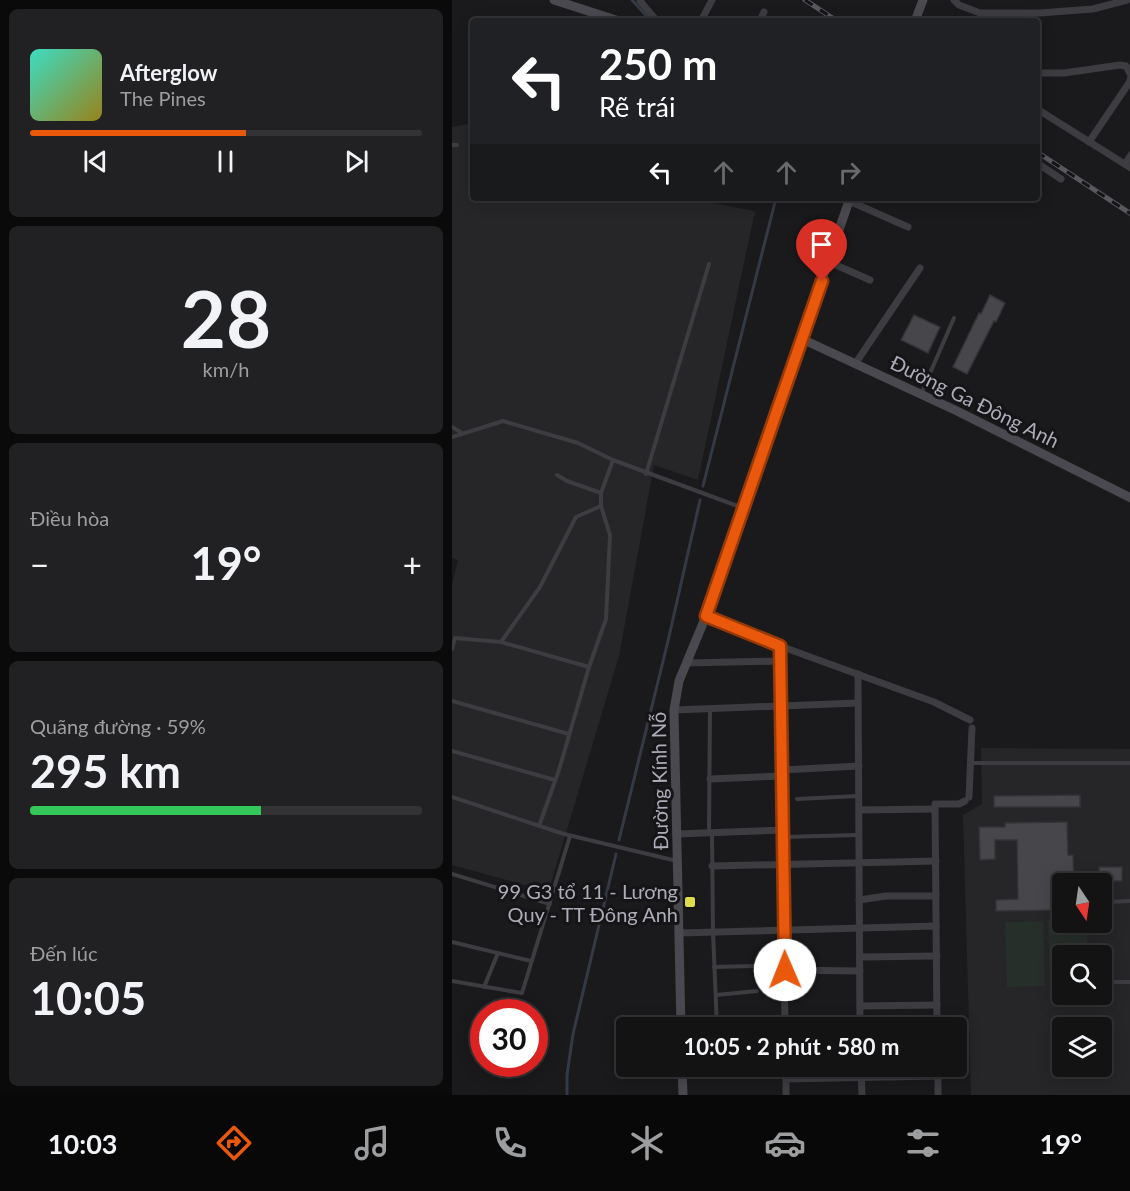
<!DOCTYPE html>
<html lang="vi">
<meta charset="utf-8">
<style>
:root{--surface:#141314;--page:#212022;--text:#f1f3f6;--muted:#9d9ea0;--line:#333234;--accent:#ea580c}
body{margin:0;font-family:Lato,sans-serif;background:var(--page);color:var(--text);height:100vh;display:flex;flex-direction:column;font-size:22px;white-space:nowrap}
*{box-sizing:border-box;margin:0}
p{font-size:20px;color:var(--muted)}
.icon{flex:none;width:33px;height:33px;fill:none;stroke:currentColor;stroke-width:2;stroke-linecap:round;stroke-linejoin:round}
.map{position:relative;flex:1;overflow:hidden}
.sheet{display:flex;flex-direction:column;gap:9px;padding:9px;background:#0b0a0b;width:452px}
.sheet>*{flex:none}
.banner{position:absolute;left:18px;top:18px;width:570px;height:183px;border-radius:6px;box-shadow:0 3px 15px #0003,0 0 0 2px var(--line);background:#202124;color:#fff;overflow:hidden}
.needle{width:39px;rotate:167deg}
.tools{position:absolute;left:600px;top:873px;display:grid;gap:12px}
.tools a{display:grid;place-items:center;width:60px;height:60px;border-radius:6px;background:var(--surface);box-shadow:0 3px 15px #0003,0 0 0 2px var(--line);font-size:30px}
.speed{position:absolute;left:18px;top:999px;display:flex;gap:12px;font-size:30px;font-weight:700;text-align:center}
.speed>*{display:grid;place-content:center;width:78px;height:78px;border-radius:50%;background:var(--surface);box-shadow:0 3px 15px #0003,0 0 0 2px var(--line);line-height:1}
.speed .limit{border:9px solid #d22;background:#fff;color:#111}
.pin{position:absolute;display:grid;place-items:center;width:51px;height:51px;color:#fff;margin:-62px -26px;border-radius:50% 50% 50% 0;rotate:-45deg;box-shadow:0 0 6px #0007}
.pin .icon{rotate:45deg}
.me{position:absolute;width:66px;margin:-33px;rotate:359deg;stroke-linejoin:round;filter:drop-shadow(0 0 4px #0008)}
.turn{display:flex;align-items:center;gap:21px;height:126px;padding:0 30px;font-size:27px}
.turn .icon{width:78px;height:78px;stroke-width:2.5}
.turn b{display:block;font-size:42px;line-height:51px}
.lanes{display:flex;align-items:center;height:57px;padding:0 30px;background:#0003;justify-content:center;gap:30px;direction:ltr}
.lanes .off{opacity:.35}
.big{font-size:45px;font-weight:700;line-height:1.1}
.sheet .widget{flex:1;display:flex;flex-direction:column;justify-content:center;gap:9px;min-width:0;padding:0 21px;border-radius:9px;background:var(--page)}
.sheet .dial{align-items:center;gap:0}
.dial b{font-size:78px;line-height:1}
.song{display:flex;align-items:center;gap:18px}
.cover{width:72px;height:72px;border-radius:9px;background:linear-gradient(135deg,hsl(170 70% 55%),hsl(50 70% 35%))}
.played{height:6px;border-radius:3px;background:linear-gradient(90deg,var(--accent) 55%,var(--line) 55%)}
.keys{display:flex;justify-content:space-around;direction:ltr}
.heat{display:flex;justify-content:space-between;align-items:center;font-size:33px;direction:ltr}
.charge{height:9px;border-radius:4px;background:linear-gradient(90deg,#34c759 59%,var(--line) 0)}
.trip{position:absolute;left:164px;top:1017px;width:351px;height:60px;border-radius:6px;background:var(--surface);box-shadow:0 3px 15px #0003,0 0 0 2px var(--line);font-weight:700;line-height:60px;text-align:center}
.tab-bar{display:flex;height:96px;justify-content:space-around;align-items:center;background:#080808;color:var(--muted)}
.tab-bar .icon{width:42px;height:42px}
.tab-bar .on{color:var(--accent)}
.tab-bar b{font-size:27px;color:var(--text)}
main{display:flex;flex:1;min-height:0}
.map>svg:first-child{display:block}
.built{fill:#262528;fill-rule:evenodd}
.green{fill:#272f2b}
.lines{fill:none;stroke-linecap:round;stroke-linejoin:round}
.stream{stroke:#353944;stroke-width:3}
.building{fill:#47464b;stroke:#343337;stroke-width:1.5}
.lane{stroke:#3d3c41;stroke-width:4}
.street{stroke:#3d3c41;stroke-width:7}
.secondary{stroke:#49494f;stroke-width:9}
.rail-casing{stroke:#58585e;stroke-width:5}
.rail{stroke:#151416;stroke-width:3;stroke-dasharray:9;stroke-linecap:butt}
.route-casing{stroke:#983908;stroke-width:15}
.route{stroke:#ea580c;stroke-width:10}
.poi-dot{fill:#dede4d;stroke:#151416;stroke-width:2}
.labels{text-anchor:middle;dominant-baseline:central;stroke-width:6;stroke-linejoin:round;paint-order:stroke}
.street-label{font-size:20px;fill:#adadb9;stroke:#151416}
.poi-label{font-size:20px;fill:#adadb9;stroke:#151416;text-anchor:end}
</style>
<main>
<section class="sheet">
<div class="widget">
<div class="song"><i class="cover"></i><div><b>Afterglow</b><p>The Pines</p></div></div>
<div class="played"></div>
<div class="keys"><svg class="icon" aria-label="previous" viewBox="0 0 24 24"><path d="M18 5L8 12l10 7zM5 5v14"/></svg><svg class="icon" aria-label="pause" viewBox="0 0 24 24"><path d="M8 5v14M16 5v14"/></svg><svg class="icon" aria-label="next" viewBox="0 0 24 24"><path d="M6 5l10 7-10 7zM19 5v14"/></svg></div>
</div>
<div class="widget dial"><b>28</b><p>km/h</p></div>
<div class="widget"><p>Điều hòa</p>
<div class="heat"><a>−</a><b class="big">19°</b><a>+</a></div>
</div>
<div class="widget"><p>Quãng đường · 59%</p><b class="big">295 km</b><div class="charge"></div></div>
<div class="widget"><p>Đến lúc</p><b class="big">10:05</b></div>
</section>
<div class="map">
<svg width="679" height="1095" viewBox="0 0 679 1095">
<rect width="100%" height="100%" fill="#1a191b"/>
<g class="built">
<path d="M21,123v75h213l69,13 -57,269 -44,-15 -35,191 -71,237 -16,-6 -80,-22v-281l6,-24 -6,-2v-431z"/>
<path d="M529,748l149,1v346h-159l-8,-280 19,-11zM610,884h40v38h-40zM610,956h40v38h-40zM610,1028h40v38h-40z"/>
</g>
<g class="green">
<path d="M610,919v3l25,1 1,32 -26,1v28l-12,1 -2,-65z"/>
<path d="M591,921l2,65 -38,1 -2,-65z"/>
</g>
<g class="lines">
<g class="stream">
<path d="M180,0l19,21"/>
<path d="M251,486l73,-288"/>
<path d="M167,840l49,-199 32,-141"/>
<path d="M115,1095v-20l6,-41 43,-180"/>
</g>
</g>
<g class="building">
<path d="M538,295l15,8 -9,19 -2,-1 -27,53 -14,-7 26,-54 2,1z"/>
<path d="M462,315l26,12 -12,26 -27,-13z"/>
<path d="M628,795v12h-86v-11z"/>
<path d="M615,822l1,33h5l1,29h-12v26l-66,1v-11l22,-1 -1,-59h-22v19l-15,1 -1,-33h26v-4z"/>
<rect x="647" y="867" width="23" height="14"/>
</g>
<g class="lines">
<g class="lane">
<path d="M0,145h5"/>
<path d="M469,394l33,-76"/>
<path d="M0,427l10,6"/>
<path d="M0,437l51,-16 75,22 35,17 130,48"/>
<path d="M194,474l63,-210"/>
<path d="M105,475l10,6 34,12v13"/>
<path d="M149,493l12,-33"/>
<path d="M0,649l3,-11 46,4 88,25 17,-48 4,-84 -9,-29 -25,11 -36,70 -39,55"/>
<path d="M0,701l117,33"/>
<path d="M0,751l103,29"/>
<path d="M518,763h161"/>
<path d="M0,797l112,37 113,27"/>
<path d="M345,799l61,-3"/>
<path d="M87,826l20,-56 30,-103"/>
<path d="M257,832l1,-123"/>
<path d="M260,833l1,99 4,96"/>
<path d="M331,837l75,-2"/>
<path d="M0,874l98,30"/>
<path d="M653,902l26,-1"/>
<path d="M0,942l79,19"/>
<path d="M262,967l40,-1"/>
<path d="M0,981l70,12 48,-157"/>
<path d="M650,982h29"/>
<path d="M32,987l14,-34"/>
<path d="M264,995l41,-4"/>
</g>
<g class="street">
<path d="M502,0l5,5 21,8h60l53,-4 34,-9"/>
<path d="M188,1l17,20"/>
<path d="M249,21l11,-21"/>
<path d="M308,21l4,-9"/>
<path d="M585,73h27l56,-8 6,1 5,9"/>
<path d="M585,109l94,59"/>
<path d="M637,142l40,-59 2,-6"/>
<path d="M585,163l24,16"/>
<path d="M673,164l6,-9"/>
<path d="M397,201l59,26"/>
<path d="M377,262l41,18"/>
<path d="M403,364l65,-96"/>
<path d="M254,616l74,30 154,56 36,18"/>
<path d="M328,646l5,382"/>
<path d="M234,663l95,-2"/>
<path d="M406,674l2,354"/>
<path d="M222,710l184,-7"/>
<path d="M330,770l77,-4"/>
<path d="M258,779l72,-3"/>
<path d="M517,797l3,-69"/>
<path d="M407,810l76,-1"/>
<path d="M224,834l107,-4"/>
<path d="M260,866l224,-5"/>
<path d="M407,900l27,-4h50"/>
<path d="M228,933l256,-7"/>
<path d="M408,957l77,-1"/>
<path d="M333,970l75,1"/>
<path d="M408,1006l77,-1"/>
<path d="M485,1028l-2,-224h24l6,-3"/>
<path d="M334,1066v29"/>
<path d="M409,1066l1,29"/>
<path d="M486,1066v29"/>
<path d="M334,1079l152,-3"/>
</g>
<g class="secondary">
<path d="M102,0l65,21"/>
<path d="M463,21l8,-21"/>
<path d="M350,339l155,72 174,87"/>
<path d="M229,1028l-7,-318 5,-29 27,-65 144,-418"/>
<path d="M230,1066l1,29"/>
</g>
<g class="rail-casing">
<g id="rail">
<path d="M353,0l32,21"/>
<path d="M585,152l94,62"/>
</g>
</g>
<use href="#rail" class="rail"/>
</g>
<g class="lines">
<g class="route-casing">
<path id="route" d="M333,970l-5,-324 -74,-30 116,-335"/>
</g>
<use href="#route" class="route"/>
</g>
<rect class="poi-dot" x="232" y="896" width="12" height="12" rx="3"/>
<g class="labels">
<g class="street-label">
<text transform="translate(523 401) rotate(26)">Đường Ga Đông Anh</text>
<text transform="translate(207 781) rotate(-91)">Đường Kính Nỗ</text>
</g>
<g class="poi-label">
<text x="226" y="891">99 G3 tổ 11 - Lương<tspan x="226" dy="23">Quy - TT Đông Anh</tspan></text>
</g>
</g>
</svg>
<div class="tools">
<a><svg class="needle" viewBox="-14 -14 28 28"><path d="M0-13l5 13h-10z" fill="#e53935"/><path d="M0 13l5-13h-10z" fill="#9d9ea0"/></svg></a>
<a><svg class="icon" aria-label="search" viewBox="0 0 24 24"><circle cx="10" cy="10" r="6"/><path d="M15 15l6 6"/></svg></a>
<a><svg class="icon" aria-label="layers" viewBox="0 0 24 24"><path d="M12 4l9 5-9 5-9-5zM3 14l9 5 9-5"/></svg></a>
</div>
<div class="speed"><div class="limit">30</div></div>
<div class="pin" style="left:370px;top:281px;background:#d93025"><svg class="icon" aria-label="arrive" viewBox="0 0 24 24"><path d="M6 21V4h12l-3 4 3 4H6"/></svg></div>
<svg class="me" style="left:333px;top:970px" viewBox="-20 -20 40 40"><circle r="19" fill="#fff"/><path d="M0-13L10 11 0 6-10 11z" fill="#ea580c"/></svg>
<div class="trip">10:05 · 2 phút · 580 m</div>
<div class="banner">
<div class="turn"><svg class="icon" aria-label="left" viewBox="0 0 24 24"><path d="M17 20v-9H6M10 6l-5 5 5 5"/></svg><div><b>250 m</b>Rẽ trái</div></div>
<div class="lanes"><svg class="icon" aria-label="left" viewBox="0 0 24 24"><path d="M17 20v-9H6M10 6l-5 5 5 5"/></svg><svg class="icon off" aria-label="ahead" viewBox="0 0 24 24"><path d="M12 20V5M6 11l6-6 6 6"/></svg><svg class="icon off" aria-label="ahead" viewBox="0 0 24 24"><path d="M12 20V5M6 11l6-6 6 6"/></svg><svg class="icon off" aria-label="right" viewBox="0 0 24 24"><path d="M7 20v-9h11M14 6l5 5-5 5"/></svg></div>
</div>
</div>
</main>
<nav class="tab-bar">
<b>10:03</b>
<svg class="icon on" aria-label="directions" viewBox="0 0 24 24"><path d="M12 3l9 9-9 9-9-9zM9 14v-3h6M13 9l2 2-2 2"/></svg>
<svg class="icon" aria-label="music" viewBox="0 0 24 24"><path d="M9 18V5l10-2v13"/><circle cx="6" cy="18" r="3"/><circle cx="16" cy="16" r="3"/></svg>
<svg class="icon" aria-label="phone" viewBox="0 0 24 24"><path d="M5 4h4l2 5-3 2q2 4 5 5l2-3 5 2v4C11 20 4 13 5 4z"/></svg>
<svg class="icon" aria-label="climate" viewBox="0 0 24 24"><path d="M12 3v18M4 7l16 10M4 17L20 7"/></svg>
<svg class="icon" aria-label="car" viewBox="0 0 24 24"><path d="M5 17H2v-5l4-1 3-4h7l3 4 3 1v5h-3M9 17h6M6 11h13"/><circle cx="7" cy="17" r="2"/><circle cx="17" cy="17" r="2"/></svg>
<svg class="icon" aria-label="filters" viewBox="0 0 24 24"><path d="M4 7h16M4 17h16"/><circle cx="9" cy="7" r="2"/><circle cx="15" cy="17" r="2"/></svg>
<b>19°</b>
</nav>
